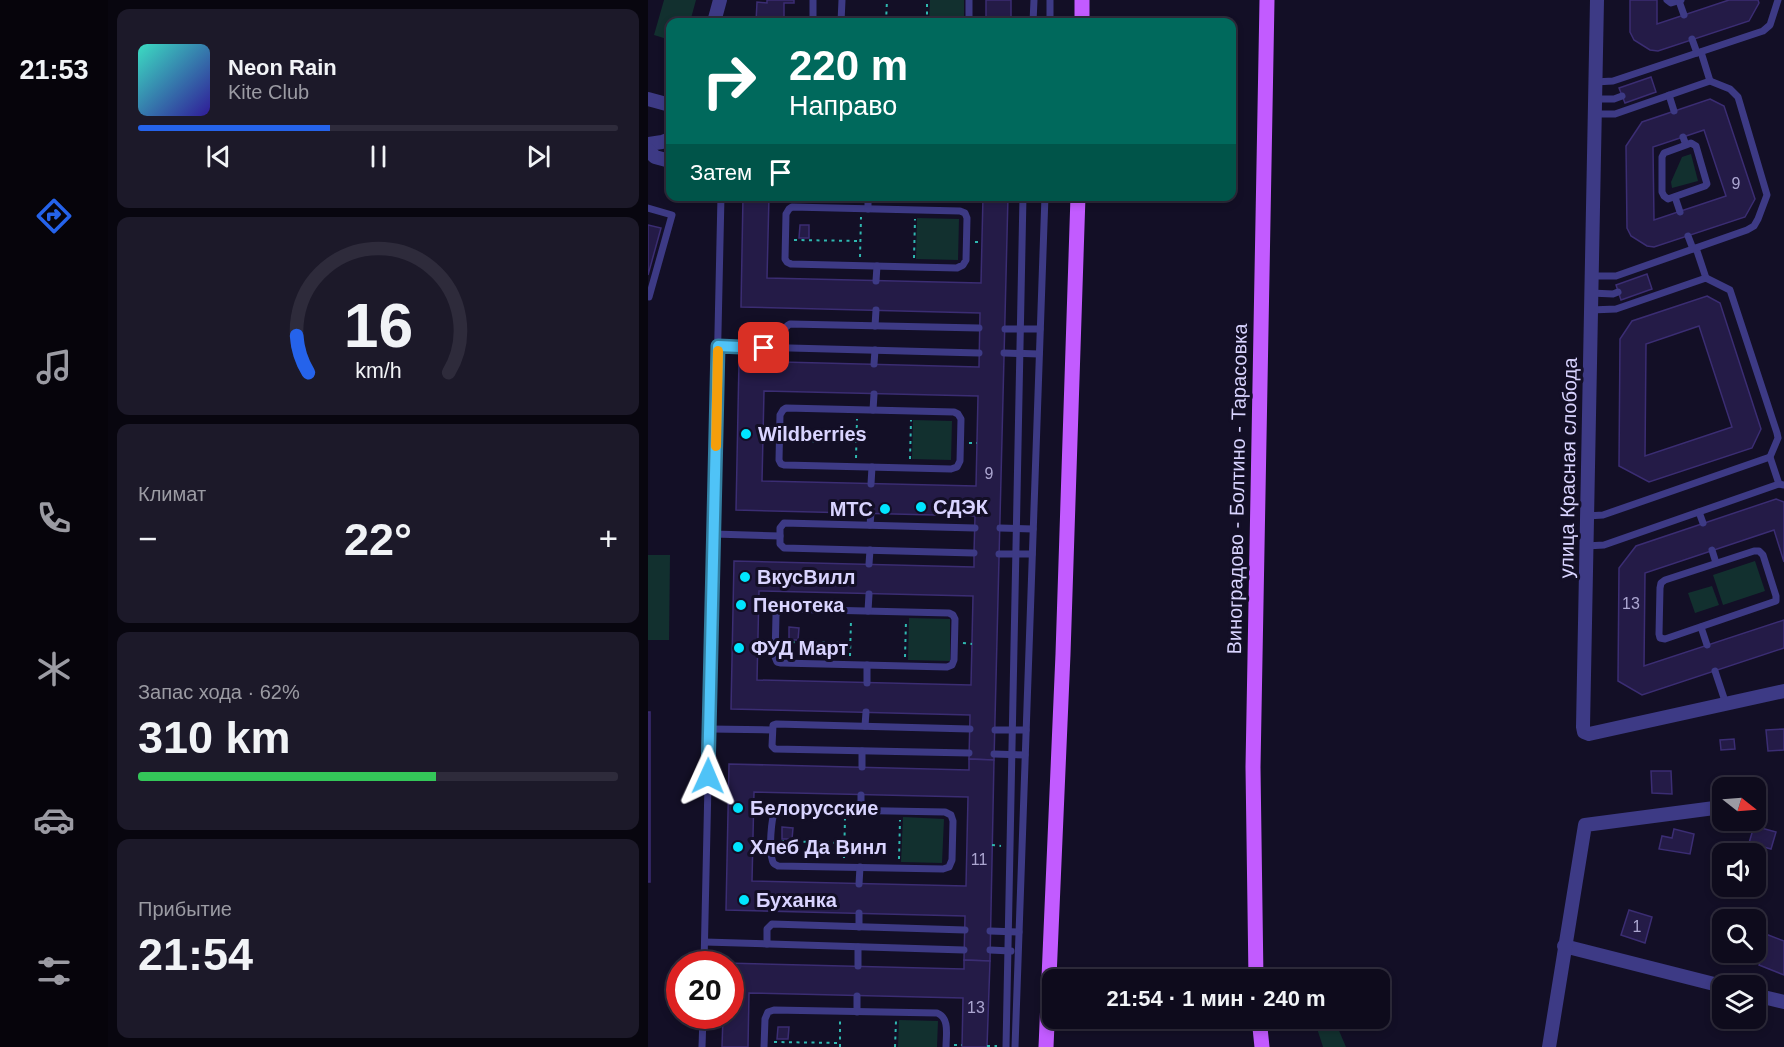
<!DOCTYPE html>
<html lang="ru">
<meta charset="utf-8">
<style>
:root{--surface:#0e0b1c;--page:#1c1929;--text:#f1f3f6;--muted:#9b9ba3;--line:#2e2b3b;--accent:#2563eb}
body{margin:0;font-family:Helvetica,sans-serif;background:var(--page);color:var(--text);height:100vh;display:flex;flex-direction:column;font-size:22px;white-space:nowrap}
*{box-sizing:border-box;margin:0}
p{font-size:20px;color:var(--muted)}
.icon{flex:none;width:33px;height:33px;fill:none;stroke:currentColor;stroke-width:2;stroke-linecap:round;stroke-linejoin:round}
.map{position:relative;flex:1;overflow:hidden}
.sheet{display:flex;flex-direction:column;gap:9px;padding:9px;background:#08060f;width:540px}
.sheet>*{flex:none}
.guide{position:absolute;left:18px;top:18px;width:570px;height:183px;border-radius:12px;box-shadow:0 3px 9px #0003,0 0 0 2px var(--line);background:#00695c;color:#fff;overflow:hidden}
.needle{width:39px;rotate:107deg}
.tools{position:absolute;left:1064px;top:777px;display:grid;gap:12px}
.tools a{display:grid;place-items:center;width:54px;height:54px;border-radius:12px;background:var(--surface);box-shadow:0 3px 9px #0003,0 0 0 2px var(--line);font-size:30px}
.speed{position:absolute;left:18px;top:951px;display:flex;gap:12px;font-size:30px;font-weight:700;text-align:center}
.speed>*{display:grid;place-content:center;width:78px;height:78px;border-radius:50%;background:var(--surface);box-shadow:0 3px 9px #0003,0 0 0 2px var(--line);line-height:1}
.speed .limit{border:9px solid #d22;background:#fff;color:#111}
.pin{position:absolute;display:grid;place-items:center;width:51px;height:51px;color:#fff;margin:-26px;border-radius:12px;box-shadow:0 3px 9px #0006}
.me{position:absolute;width:66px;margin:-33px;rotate:1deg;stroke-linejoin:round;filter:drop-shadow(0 0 4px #0008)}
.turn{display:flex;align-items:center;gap:21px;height:126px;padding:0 24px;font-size:27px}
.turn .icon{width:78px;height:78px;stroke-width:2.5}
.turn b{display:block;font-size:42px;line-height:51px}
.then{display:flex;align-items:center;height:57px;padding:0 24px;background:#0003;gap:12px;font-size:22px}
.big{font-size:45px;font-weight:600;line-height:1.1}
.sheet .tile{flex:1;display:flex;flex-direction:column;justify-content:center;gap:9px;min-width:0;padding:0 21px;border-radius:12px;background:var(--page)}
.sheet .dial{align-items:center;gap:0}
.dial svg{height:156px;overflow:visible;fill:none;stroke:var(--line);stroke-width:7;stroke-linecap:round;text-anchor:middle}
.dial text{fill:var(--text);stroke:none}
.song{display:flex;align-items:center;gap:18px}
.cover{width:72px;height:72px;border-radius:9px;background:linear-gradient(135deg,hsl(170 70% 55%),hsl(250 70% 35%))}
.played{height:6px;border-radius:3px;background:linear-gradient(90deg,var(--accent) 40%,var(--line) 40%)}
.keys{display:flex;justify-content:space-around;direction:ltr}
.heat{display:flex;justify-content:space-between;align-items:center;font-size:33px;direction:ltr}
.charge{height:9px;border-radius:4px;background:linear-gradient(90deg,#34c759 62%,var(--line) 0)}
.trip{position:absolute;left:394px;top:969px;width:348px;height:60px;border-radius:12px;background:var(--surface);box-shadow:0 3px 9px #0003,0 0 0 2px var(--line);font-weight:600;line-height:60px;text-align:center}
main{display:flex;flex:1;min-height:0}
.dock{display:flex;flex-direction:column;width:108px;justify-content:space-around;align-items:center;background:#06040b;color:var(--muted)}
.dock .icon{width:42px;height:42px}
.dock .active{color:var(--accent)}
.dock b{font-size:27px;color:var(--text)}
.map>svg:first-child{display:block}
.green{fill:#12302f}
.building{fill:#241b47;stroke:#3b2d73;stroke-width:1.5;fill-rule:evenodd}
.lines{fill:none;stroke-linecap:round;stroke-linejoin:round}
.path{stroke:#2fb8b0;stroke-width:2;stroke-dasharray:3 4.5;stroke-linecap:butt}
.service{stroke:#3d3a85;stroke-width:7}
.minor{stroke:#3d3a85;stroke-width:14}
.primary{stroke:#c25bff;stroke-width:15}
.route-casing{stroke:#337fa1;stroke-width:15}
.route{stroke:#4fc3f7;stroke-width:10}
.slow{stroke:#f59e0b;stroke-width:10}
.poi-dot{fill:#00e5ff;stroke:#130f26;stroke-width:2}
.labels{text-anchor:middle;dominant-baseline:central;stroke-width:6;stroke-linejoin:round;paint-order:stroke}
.number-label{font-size:16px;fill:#aca6d1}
.poi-label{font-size:20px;font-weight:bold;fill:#d9d4ff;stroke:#130f26;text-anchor:start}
.street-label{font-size:20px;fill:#d9d4ff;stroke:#130f26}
</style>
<main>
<nav class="dock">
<b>21:53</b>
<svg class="icon active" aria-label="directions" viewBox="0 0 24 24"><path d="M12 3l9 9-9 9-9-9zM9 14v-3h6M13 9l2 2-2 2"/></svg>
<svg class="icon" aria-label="music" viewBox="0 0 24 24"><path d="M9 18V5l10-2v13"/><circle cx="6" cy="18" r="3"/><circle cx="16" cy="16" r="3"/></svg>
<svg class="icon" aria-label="phone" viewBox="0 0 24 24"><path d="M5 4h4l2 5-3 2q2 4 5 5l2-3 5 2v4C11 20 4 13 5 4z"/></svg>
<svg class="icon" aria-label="climate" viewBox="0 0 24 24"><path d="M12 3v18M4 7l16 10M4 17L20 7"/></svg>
<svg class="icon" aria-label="car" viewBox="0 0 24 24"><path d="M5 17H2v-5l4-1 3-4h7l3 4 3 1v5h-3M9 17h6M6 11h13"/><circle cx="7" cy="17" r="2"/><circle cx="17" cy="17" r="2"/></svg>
<svg class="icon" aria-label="filters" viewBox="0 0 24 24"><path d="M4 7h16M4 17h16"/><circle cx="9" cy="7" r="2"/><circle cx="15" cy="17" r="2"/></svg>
</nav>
<section class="sheet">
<div class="tile">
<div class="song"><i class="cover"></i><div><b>Neon Rain</b><p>Kite Club</p></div></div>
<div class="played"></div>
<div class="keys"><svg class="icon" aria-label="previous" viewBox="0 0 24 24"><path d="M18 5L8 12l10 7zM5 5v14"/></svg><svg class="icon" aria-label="pause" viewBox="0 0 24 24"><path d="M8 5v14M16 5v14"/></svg><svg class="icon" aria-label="next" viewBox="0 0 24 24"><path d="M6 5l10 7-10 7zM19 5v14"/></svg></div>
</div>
<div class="tile dial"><svg viewBox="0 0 100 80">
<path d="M14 69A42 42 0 1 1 86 69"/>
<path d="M14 69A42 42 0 0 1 8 50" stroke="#2563eb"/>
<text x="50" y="56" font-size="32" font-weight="700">16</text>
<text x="50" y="72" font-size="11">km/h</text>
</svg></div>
<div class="tile"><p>Климат</p>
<div class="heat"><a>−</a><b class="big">22°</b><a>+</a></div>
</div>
<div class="tile"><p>Запас хода · 62%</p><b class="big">310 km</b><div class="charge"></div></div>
<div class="tile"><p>Прибытие</p><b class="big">21:54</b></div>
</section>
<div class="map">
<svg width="1136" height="1047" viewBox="0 0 1136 1047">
<rect width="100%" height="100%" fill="#130f26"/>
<g class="green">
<path d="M16,0h32l-6,22h-20v18l-16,-5z"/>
<path d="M282,0h34v22h-35z"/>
<path d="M1043,154l7,27 -26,7 -1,-6 11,-25z"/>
<path d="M269,218l42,1 -1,41 -42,-1z"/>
<path d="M265,420l39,1 -1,39 -39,-1z"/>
<path d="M0,555h22l-1,85h-21z"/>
<path d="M1107,561l10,30 -42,14 -10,-30z"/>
<path d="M1064,586l7,19 -24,8 -7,-20z"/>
<path d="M261,618l41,1v42l-42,-1z"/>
<path d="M255,817l41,2 -2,44 -41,-1z"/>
<path d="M666,1019h20l12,28h-23z"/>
<path d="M251,1020l39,1 -1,26h-39z"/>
</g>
<g class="building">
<path d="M119,0h27v3h-10v19h-28l1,-20 10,1z"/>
<rect x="338" y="0" width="25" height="22"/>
<path d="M982,0h27v24l72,-24h29l1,3 -10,18 -91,30 -8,-1 -16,-10 -4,-8z"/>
<path d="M1003,77l5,15 -31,11 -6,-15z"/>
<path d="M1062,99l14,7 31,93 -10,18 -91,30 -7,-1 -16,-10 -4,-8 -1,-82 16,-24zM1056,130l22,66 -72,24 -1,-73z"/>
<path d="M95,196h26l-2,82 214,5 2,-87h25l-14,564 -25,-1 1,-44 -239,-6 3,-148 240,6v-14l1,-37 -239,-6 3,-149 240,6 1,-54 -239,-6zM116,391l214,5 -2,90 -214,-5zM111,591l214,5 -2,89 -214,-5z"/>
<path d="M0,225l13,3 -13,47z"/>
<path d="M152,225h9v13h-10z"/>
<path d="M999,274l5,15 -31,11 -5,-15z"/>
<path d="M1059,296l13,7 41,126 -9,19 -103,34 -30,-16 1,-127 12,-18zM1051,326l33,101 -87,29 1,-112z"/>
<path d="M147,427h10l-1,13h-9z"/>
<path d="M1128,499l8,3v60l-10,-32 -129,43 -1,93 140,-46v28l-142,47 -24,-14 1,-113 17,-22z"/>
<path d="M141,627l10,1 -1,12h-9z"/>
<rect x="0" y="712" width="2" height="170"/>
<path d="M1136,729v21l-16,1 -2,-21z"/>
<path d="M1086,739l1,10 -14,1 -1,-10z"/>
<path d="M321,759l25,1 -4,201 -26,-1 1,-44 -239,-6 3,-146 240,6zM106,792l214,5 -2,89 -214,-5z"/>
<path d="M1003,771h20l1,23 -20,-1z"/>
<path d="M1106,826l22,6 -5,17 -22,-6z"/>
<path d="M134,827l11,1 -1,11h-10z"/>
<path d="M1026,829l20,5 -4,20 -31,-5 3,-13 10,2z"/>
<path d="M981,910l23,7 -7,26 -24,-8z"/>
<path d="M1115,933l21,8v34l-25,-10 4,-11 -7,-3z"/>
<path d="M316,960l26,1 -3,86h-25l1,-49 -214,-5 -1,54h-26l1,-31h7v-52h-6l1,-1 239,6z"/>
<path d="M130,1027h11l-1,12h-11z"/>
</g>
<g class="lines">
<g class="path">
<path d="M238,22l1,-22"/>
<path d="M279,22v-22"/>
<path d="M146,240l66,1"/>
<path d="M327,242h7"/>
<path d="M212,257l1,-40"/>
<path d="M266,258l1,-39"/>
<path d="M142,441l67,1"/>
<path d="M321,443h8"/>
<path d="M208,458l1,-39"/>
<path d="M262,459l1,-39"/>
<path d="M136,642l66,1"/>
<path d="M315,643l9,1"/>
<path d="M202,656l1,-36"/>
<path d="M257,657l1,-36"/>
<path d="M133,841l63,2"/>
<path d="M344,845l9,1"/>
<path d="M196,858l1,-39"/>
<path d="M251,859l1,-39"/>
<path d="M126,1042l66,1"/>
<path d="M306,1045h8"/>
<path d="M339,1046h10"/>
<path d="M192,1047v-27"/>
<path d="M247,1047l1,-26"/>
</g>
<g class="service">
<path d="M165,0v22"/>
<path d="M1019,0l4,3 10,-3"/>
<path d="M1031,1l5,14"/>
<path d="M193,22l1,-22"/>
<path d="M321,22v-22"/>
<path d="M385,22l1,-22"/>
<path d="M402,22v-22"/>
<path d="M1044,39l5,14"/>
<path d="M1053,52l9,29"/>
<path d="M947,82l18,-1 150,-50 7,-6 8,-25"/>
<path d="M1021,95l5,16"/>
<path d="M947,99h19l8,-3"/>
<path d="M1035,137l3,8 -22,8 -2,4v35l2,4 4,3 37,-13 2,-2 -11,-38 -5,-3 -5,2"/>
<path d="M20,186l2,-8"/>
<path d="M1027,197l5,15"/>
<path d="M144,207l168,4 5,2 2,5 -1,42 -3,5 -6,3 -166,-4 -4,-2 -2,-3 1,-45 3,-5z"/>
<path d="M0,208l24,7 -23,82 -1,-1"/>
<path d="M220,209v-13"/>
<path d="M1040,236l5,13"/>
<path d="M1048,248l10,30"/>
<path d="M943,276h25l131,-46 7,-4 4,-7 9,-24 -29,-98 -8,-8 -20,-8 -95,33h-20"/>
<path d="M228,281l1,-15"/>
<path d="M943,293l22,1 5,-2"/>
<path d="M943,310l25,-1 90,-31 24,12 47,143 1,5 -8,19 9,27"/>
<path d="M227,326l1,-16"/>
<path d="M357,329h35"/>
<path d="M70,346l261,7"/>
<path d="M136,348c0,-9 -3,-20 6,-24l189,4"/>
<path d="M356,353l35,1"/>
<path d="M226,364l1,-14"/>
<path d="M138,408l168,4 4,2 3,5 -1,42 -3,6 -6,2 -167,-4 -3,-1 -2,-4 1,-45 3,-5z"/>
<path d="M225,410l1,-16"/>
<path d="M223,484l1,-17"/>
<path d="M1051,512l4,11"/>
<path d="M939,516l16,-1 167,-58"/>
<path d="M222,525l1,-12"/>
<path d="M352,528l33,1"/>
<path d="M66,534l66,2"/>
<path d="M938,546l18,-1 175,-61 5,1"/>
<path d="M1064,550l4,13"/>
<path d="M1106,551h5l4,4 13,41v5l-111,38 -5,-1 -1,-4 1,-46 1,-5 4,-3z"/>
<path d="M326,553l-190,-5 -4,-4v-16l4,-5 191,5"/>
<path d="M351,554h33"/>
<path d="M221,564l1,-14"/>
<path d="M134,609l167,4 4,2 2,4 -1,41 -2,5 -5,2 -166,-4 -4,-1 -2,-5 1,-42 2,-4z"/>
<path d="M220,611l1,-17"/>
<path d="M1053,627l6,18"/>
<path d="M1067,671l11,33"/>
<path d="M219,683v-18"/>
<path d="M217,726l1,-14"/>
<path d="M62,729l62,1"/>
<path d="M347,730h31"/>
<path d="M321,753l-194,-4 -3,-3 1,-21 3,-1 194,5"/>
<path d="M346,754l31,1"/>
<path d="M214,767v-16"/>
<path d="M132,809l165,3 6,3 2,6 -1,39 -3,7 -6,2 -165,-3c-4,-2 -5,-2 -6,-7 -3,-9 -1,-40 3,-48z"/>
<path d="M213,810v-15"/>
<path d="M211,884l1,-17"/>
<path d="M211,927v-14"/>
<path d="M342,931l29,1"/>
<path d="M57,942l259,8"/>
<path d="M119,944v-15l5,-5 193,6"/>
<path d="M342,950l21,1"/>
<path d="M56,964l17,-768"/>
<path d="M210,966v-19"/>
<path d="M209,1012v-16"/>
<path d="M54,1047l1,-31"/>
<path d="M116,1047l1,-28 3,-7 6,-2 163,3c13,5 9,22 9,34"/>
<path d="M358,1047l17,-851"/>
<path d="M367,1047l30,-851"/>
</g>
<g class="minor">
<path d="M949,0l-14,727 1,5 5,2 195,-43"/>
<path d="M66,22l6,-22"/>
<path d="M0,99l22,6"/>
<path d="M0,144l14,-2 8,-3"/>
<path d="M0,150l7,7 15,4"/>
<path d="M916,946l158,40"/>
<path d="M1107,995l29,7"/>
<path d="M901,1047l36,-222 137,-18"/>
</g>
<g class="primary">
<path d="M434,22v-22"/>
<path d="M608,980l-3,-213 14,-767"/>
<path d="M611,1018l3,29"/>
<path d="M398,1047l17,-393 15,-458"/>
</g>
</g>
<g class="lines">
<g class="route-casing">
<path id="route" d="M60,776l10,-430 46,2"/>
</g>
<use href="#route" class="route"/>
<path class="slow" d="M68,446l2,-95"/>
</g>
<g class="poi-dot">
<circle cx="98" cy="434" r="6"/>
<circle cx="273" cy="507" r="6"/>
<circle cx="237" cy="509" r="6"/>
<circle cx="97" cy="577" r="6"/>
<circle cx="93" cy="605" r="6"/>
<circle cx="91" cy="648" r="6"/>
<circle cx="90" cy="808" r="6"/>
<circle cx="90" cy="847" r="6"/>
<circle cx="96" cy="900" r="6"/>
</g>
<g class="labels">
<g class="number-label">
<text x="1088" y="183">9</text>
<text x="341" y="473">9</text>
<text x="983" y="603">13</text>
<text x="331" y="859">11</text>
<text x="989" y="926">1</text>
<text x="328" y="1007">13</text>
</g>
<g class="poi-label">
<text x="110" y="434">Wildberries</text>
<text x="285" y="507">СДЭК</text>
<text x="225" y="509" text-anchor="end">МТС</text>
<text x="109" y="577">ВкусВилл</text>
<text x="105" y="605">Пенотека</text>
<text x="103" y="648">ФУД Март</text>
<text x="102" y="808">Белорусские</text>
<text x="102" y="847">Хлеб Да Винл</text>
<text x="108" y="900">Буханка</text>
</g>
<g class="street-label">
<text transform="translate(920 468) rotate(-89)">улица Красная слобода</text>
<text transform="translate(589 489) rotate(-89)">Виноградово - Болтино - Тарасовка</text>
</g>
</g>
</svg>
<div class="tools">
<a><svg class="needle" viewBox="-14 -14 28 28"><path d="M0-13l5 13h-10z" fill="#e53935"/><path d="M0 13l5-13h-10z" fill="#9b9ba3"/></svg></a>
<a><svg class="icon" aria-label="sound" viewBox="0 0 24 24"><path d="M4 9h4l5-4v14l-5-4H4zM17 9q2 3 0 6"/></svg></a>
<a><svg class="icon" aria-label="search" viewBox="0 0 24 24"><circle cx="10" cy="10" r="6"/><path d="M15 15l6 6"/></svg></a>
<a><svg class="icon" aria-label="layers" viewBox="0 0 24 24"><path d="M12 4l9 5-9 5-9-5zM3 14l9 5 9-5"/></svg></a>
</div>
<div class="speed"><div class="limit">20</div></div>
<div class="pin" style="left:116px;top:348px;background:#d93025"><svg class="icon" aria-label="arrive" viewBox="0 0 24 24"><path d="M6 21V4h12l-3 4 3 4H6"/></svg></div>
<svg class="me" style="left:60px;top:776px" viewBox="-20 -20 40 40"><path d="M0-17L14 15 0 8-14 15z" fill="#4fc3f7" stroke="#fff" stroke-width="4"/></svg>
<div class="trip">21:54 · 1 мин · 240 m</div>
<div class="guide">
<div class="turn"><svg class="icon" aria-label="right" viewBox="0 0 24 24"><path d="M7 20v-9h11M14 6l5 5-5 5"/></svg><div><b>220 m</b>Направо</div></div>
<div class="then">Затем<svg class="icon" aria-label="arrive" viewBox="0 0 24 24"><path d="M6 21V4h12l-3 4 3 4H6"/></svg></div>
</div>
</div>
</main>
